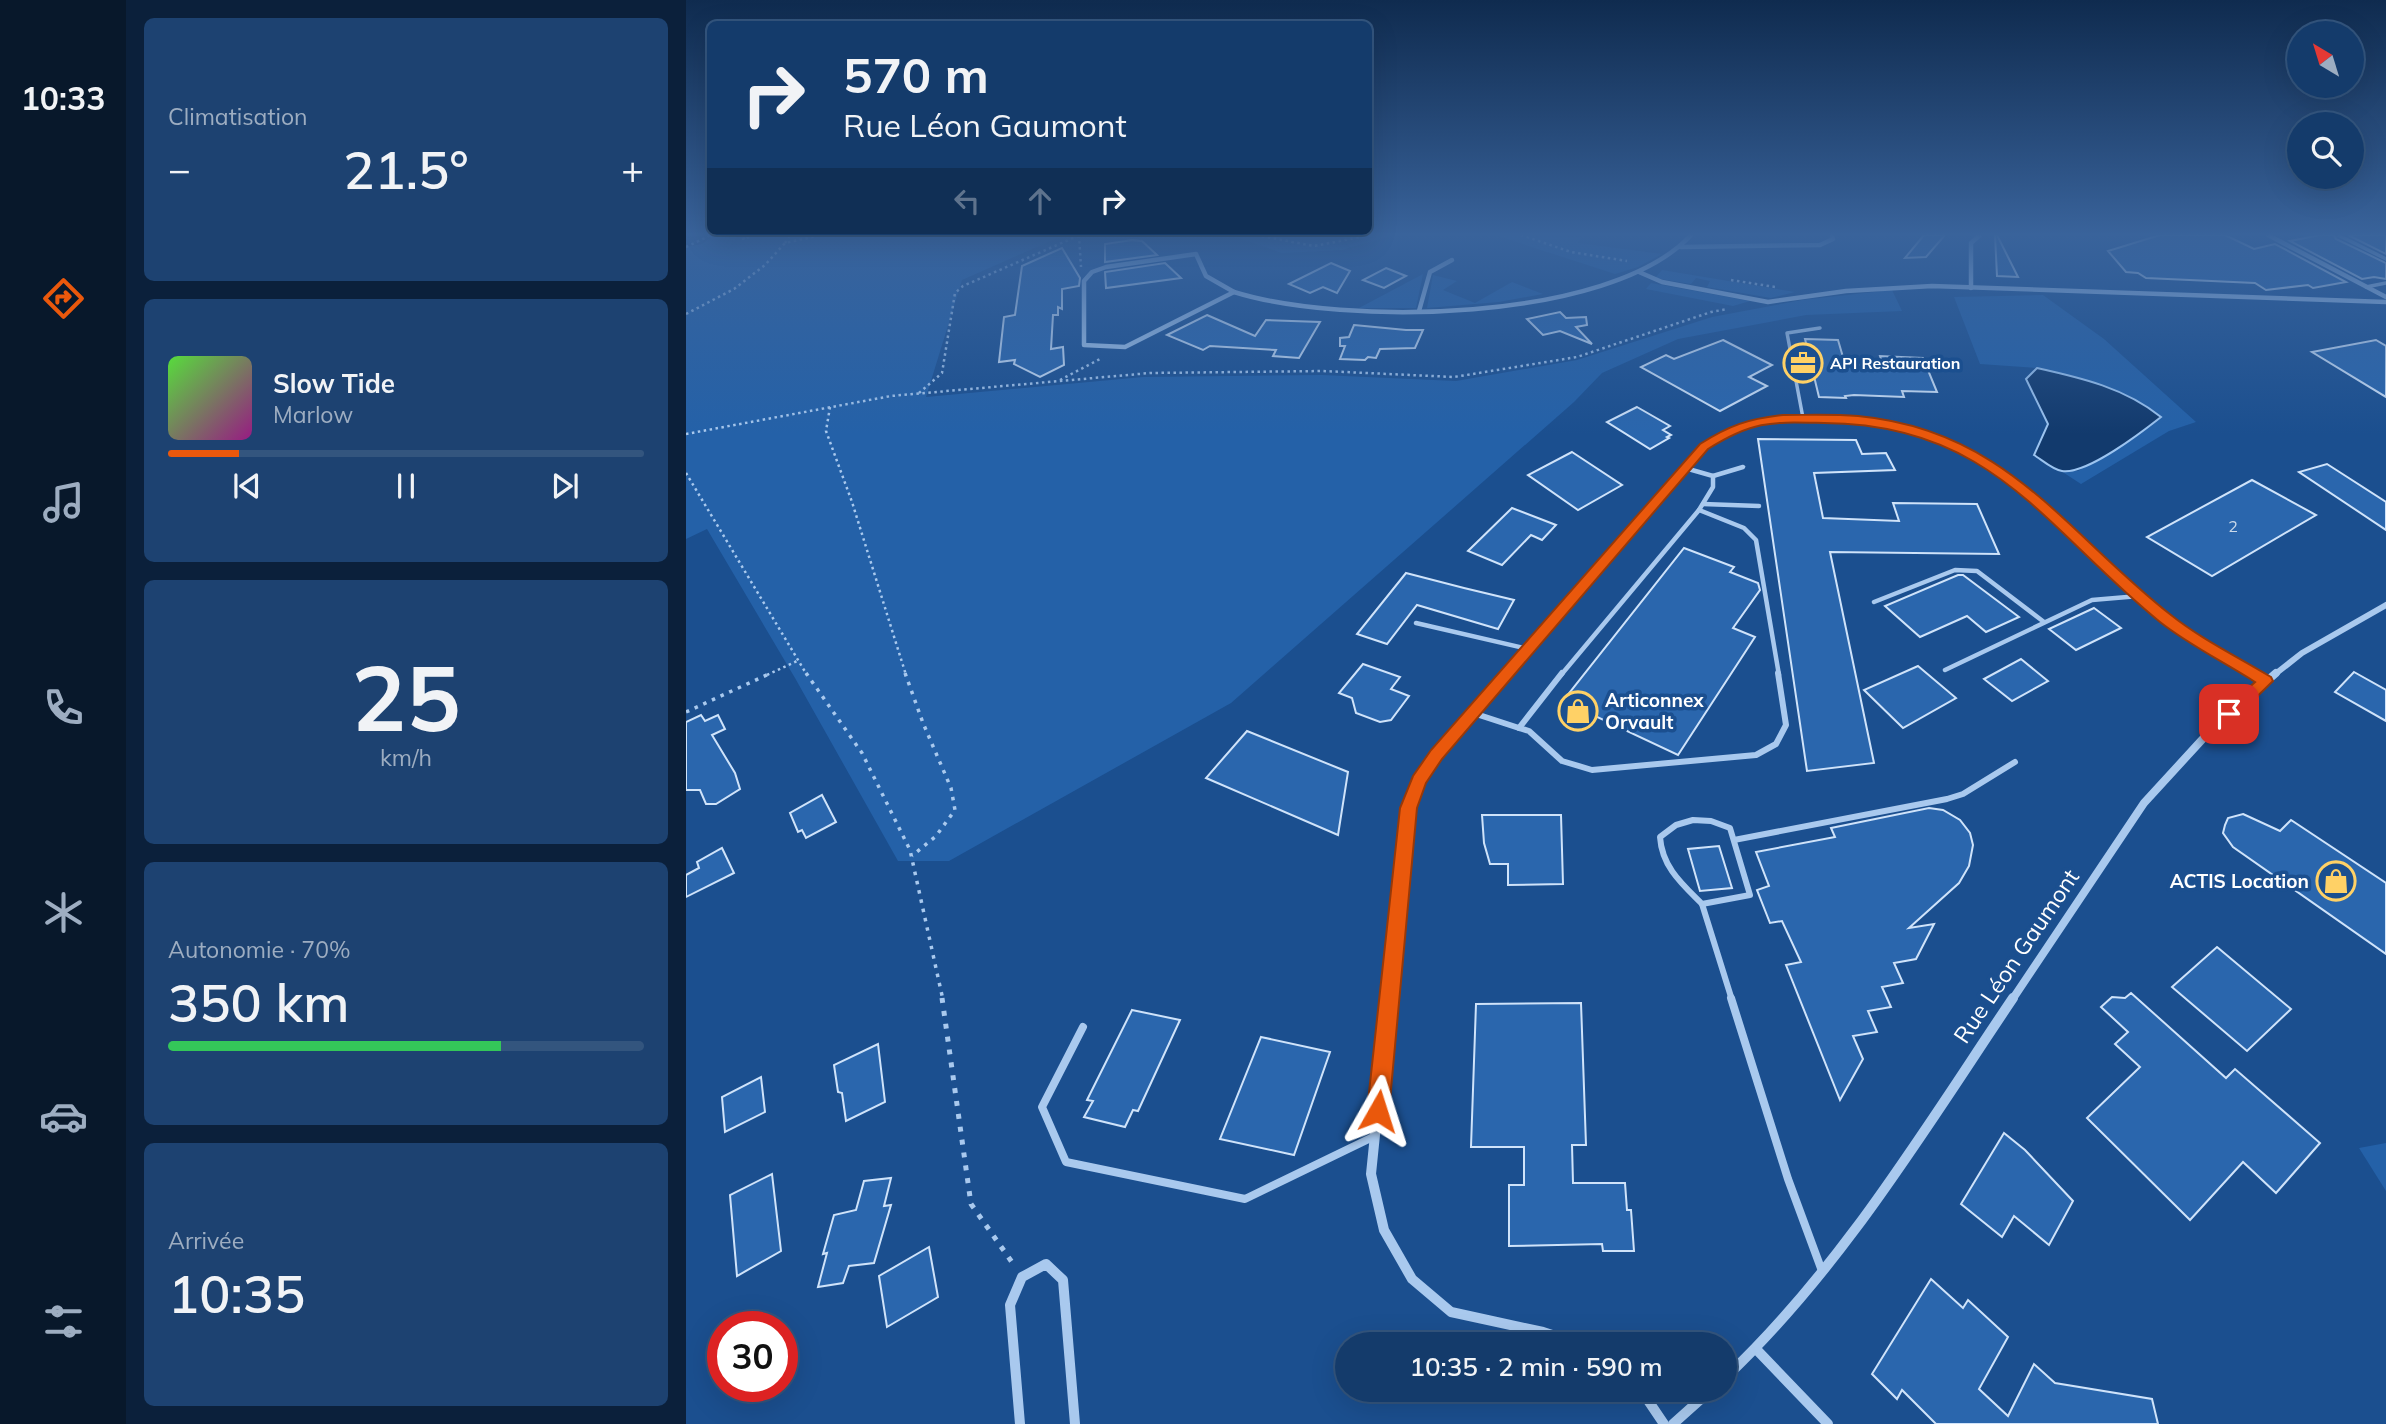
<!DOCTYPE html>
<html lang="fr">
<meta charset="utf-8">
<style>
:root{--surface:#143b6b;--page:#1d4271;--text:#f1f3f6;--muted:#9dadc1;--line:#33557e;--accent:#ea580c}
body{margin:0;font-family:Mulish,sans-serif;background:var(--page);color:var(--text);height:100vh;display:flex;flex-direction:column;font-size:26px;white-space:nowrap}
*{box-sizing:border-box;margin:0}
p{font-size:23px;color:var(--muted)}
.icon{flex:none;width:38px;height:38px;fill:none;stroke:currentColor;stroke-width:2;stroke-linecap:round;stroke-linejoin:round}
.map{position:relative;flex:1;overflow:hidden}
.drawer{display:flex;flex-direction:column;gap:18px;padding:18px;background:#0b203b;width:560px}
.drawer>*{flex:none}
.banner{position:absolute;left:21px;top:21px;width:665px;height:214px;border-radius:10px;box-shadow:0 7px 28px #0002,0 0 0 2px var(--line);background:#143b6b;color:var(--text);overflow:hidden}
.needle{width:46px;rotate:322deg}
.tools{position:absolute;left:1601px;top:21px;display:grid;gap:14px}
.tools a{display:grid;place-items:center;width:77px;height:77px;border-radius:50%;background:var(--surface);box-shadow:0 7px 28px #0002,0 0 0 2px var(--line);font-size:35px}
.speed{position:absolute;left:21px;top:1311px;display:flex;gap:14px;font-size:35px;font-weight:700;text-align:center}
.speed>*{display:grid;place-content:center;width:91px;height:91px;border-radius:50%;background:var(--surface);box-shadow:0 7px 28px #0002,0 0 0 2px var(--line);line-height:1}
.speed .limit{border:10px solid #d22;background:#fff;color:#111}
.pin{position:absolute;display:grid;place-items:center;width:60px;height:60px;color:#fff;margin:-30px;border-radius:14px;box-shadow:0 4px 10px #0006}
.me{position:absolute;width:77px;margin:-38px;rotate:6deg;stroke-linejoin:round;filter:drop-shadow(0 0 5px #0008)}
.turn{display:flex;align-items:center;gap:24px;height:147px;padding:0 21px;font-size:32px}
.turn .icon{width:91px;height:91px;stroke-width:2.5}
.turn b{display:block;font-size:49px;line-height:60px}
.lanes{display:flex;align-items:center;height:66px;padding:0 21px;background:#0003;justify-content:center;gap:35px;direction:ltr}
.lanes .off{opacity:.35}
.big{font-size:52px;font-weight:600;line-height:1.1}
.drawer .widget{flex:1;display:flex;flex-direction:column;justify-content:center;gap:10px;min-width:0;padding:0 24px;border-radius:10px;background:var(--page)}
.drawer .dial{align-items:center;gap:0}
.dial b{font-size:91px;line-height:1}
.song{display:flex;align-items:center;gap:21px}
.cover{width:84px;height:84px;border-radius:10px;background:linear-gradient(135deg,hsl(110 70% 55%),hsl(310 70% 35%))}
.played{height:7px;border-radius:4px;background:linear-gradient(90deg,var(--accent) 15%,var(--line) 15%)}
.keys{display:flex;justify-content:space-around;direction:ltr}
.heat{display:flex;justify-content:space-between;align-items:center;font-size:38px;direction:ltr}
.charge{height:10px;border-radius:5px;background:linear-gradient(90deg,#34c759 70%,var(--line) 0)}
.trip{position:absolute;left:649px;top:1332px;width:402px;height:70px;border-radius:35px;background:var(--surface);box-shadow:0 7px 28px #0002,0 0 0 2px var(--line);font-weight:600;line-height:70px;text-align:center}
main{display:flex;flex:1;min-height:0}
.menu{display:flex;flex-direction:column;width:126px;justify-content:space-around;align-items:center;background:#08182b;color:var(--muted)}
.menu .icon{width:49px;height:49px}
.menu .active{color:var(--accent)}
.menu b{font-size:32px;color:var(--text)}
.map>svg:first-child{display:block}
.green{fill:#2461a8}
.water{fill:#123a6d;stroke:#9cc4f0;stroke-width:2}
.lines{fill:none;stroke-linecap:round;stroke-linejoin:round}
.river{fill:#123a6d;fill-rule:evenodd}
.building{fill:#2a66ad;stroke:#cfe3fa;stroke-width:2}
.path-far2{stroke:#a9c9ee;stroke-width:2.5;stroke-dasharray:2.5 3.5;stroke-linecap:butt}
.path-far1{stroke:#a9c9ee;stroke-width:3.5;stroke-dasharray:3.5 6;stroke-linecap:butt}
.path{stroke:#a9c9ee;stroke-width:5;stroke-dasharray:5 8;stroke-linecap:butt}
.lane-far3{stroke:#a9c9ee;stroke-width:3.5}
.lane-far2{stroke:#a9c9ee;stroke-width:4.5}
.lane-far1{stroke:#a9c9ee;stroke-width:6}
.lane{stroke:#a9c9ee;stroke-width:8}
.street-far3{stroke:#a9c9ee;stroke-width:4.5}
.street-far2{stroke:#a9c9ee;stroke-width:6}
.street-far1{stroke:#a9c9ee;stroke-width:8}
.street{stroke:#a9c9ee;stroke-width:10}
.route{fill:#ea580c;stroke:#983908;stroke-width:2}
.labels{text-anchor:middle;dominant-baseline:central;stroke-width:7;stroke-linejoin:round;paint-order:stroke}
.far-poi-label{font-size:16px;font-weight:bold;fill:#fff;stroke:#1b4f8f;text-anchor:start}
.number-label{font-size:16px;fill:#cad9ea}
.poi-label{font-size:19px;font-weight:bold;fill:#fff;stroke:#1b4f8f;text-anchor:start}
.near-street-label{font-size:23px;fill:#fff;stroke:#1b4f8f}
</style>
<main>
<nav class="menu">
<b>10:33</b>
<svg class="icon active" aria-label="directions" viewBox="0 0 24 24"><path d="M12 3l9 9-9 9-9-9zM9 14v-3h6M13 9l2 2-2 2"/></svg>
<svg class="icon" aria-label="music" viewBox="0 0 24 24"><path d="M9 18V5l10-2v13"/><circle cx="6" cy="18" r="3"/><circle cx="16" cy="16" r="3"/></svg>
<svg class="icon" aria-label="phone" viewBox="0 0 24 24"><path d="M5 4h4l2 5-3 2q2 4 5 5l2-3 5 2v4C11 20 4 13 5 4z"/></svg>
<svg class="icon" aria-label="climate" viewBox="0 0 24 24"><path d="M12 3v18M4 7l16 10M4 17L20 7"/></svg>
<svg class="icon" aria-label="car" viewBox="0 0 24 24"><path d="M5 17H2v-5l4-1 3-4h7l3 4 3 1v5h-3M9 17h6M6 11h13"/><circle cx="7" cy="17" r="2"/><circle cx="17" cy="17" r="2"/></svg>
<svg class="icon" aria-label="filters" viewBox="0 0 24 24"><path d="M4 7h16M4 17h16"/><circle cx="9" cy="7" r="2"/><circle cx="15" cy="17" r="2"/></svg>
</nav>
<section class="drawer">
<div class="widget"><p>Climatisation</p>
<div class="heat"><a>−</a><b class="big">21.5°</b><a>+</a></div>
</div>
<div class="widget">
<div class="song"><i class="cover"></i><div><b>Slow Tide</b><p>Marlow</p></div></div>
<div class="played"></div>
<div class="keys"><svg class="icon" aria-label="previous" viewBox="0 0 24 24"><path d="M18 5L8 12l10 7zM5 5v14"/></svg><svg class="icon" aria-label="pause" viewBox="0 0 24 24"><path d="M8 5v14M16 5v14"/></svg><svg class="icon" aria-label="next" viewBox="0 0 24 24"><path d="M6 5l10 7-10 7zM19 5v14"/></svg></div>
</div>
<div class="widget dial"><b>25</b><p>km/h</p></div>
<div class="widget"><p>Autonomie · 70%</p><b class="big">350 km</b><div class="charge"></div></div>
<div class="widget"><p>Arrivée</p><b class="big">10:35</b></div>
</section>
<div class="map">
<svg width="1700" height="1424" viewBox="0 0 1700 1424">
<rect width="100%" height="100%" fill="#1b4f8f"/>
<g class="green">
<path d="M0,235h378l-102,45 -36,117 217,-20 179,-2 134,6 121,-21 135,-43 90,-17 90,-10 10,21 -96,4 -128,24 -76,34 -28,29 -343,301 -282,158h-51l-103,-183 -88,-149 -21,10z"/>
<path d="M545,235h163l-52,15 -60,3z"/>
<path d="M809,235l86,2 -3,6 84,11 -24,13 -23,7z"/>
<path d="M976,270l133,22 -24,6 -64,-11 3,-6 -14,-3 -5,6 -36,-6z"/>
<path d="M737,274l-7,34h-57z"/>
<path d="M747,275l24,6 -14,9 32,13 37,-21 31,12 -44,8 -72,6z"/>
<path d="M965,283l99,18 -17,5 -87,-17z"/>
<path d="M1357,295l61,44 92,83 -27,9 -88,53 -20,-13h17l67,-41 -108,-62 -57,-4 -26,-67z"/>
<path d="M1700,1143v48l-27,-43z"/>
</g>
<path class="water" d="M1351,368c45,10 88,20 124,49 -19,15 -75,58 -99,54 -9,-1 -20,-11 -28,-16l14,-31 -22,-45z"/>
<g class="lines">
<path class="river" d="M0,235h29l-13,9 -16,3z"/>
</g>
<g class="building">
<path d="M1238,235h21l-19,22 -21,1z"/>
<path d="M1309,235h2l21,42 -21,-1z"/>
<path d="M1474,235h65l29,14 21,-5 71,38 -33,6 -5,-3 -42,5 -11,-7 -109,-5 -8,-5 -12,-1 -18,-21z"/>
<path d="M1634,235h14l2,4 50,24v16l-12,-2 -12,2 -72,-38z"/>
<path d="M1662,235h38v19z"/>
<path d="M446,240l10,1 15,14 -52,7v-18z"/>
<path d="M376,248l18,30 -1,8 -17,3v20l-4,-2v8h-5l-2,34 12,-2 1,18 -24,12 -26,-13 1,-4 -16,2 5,-45 11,-2 7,-49z"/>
<path d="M479,263l16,15 -75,10 -1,-16z"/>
<path d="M645,263l19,8 -13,22 -14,-6 -13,6 -21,-9z"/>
<path d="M700,268l20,8 -22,12 -21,-8z"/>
<path d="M874,312l6,6 20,-1 1,8 -11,2 16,17 -32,-13 -17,4 -16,-16z"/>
<path d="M521,315l48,21 11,-16 54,2 -21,36 -26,-2 3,-6 -66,-4 -7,4 -36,-15z"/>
<path d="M668,325l52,5h17l-8,18 -35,1 -4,9 -8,-1 -3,3 -25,-1 5,-13h-5v-8l9,-1z"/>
<path d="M1119,339l33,1 7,24 38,2 -3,-10 43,2 14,34 -35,-1 2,6 -50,-2 -9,1 1,2 -27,-1z"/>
<path d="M1037,340l49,25 -23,12 18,9 -47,25 -79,-44 25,-12 8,4z"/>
<path d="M1690,340l10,6v51l-74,-45z"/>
<path d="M951,407l33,19 -7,4 8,5 -4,2 2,1 -19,11 -43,-27z"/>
<path d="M1072,439l98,1 6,14 24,-1 9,17 -81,3 9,45 76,3 -6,-18 84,1 22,50 -169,-2 44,211 -67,8z"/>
<path d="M886,452l50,33 -44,25 -50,-35z"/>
<path d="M1641,464l59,38v28l-87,-58z"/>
<path d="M1566,480l64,35 -104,61 -65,-39z"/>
<path d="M826,508l44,17 -14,15 -11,-5 -29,30 -34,-14z"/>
<path d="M998,548l50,19 -4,5 28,11 2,7 -27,38 22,9 -77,118 -115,-54z"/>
<path d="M720,573l58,15 50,12 -16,29 -81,-24 -30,39 -30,-10z"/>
<path d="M1272,575h5l56,42 -33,15 -19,-16 -47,21 -35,-31z"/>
<path d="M1408,608l27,20 -45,22 -27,-21z"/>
<path d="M1335,659l27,22 -36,20 -28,-22z"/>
<path d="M677,664l37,13 -9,12 18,7 -18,24 -11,2 -24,-9 -4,-15 -13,-5z"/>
<path d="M1232,666l38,32 -53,30 -39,-38z"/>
<path d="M1668,672l32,18v31l-51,-29z"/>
<path d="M15,715l4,6 13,-6 7,14 -13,6 23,38 5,16 -24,15h-10l-6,-14h-14v-68z"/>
<path d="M561,731l101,41 -10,63 -132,-57z"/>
<path d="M136,795l14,27 -30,16 -4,-8 -4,2 -8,-19z"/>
<path d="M1243,808l14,2 17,10 10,13 3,12 -4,21 -10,17 -50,45 25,-4 -18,35 -22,4 9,20 -21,4 9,20 -23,4 9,21 -24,4 10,23 -23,41 -54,-135 15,-3 -19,-41 -12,2 -13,-33 12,-4 -13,-34 79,-15 -4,-9z"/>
<path d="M1557,814l37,17 11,-11 95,63v71l-153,-107 -10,-14 2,-8 3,-7z"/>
<path d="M796,815h79l2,69 -55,1v-21h-18l-6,-21z"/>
<path d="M1033,846l13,42 -32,3 -12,-42z"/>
<path d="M36,848l12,25 -48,24v-22l13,-7 -2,-6z"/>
<path d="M1531,947l74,62 -44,42 -75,-64z"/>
<path d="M1445,993l95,85 9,-9 85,74 -44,50 -33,-31 -53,58 -103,-102 53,-51 -25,-23 13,-12 -27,-25 11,-10 13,1z"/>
<path d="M895,1003l5,142h-14l1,38h52l2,27h4l3,41h-31l-1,-7 -93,2v-61h15v-38h-53l5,-143z"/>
<path d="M446,1010l48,10 -42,91 -5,-1 -8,17 -41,-10 9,-16 -6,-1z"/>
<path d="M575,1037l69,15 -36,103 -74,-16z"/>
<path d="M192,1044l7,58 -39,19 -4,-28 -4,-1 -4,-27z"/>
<path d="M75,1077l4,35 -40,20 -3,-35z"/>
<path d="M1318,1133l21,17 48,51 -24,44 -35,-29 -12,21 -41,-33z"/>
<path d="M86,1174l9,77 -44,25 -7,-81z"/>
<path d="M205,1178l-7,28 7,-1 -17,58 -25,3 -6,17 -25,4 9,-34 -4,1 11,-39 22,-5 8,-29z"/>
<path d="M243,1247l9,50 -51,30 -8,-51z"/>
<path d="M1245,1279l32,29 5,-8 40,37 -29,52 29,27 26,-52 21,19 97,16 6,25h-222l-34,-34 -5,9 -25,-25z"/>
</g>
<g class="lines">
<g class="path-far2">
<path d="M64,235l-7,4 13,-4"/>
<path d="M393,235l2,32"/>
<path d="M570,235l58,11 57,-11"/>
<path d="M835,235l50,17 56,9"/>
<path d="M99,243l5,-8"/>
<path d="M0,247l25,-12"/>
<path d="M1045,280l44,7"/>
<path d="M0,314l48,-25 31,-24 20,-22 36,-8"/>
<path d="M374,380l40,-21"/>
<path d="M233,393l23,-20 13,-80 8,-7 117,-51"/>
<path d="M144,407l-4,24 26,71 54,173"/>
<path d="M0,434l205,-38 259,-23 173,-2 131,6 123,-20 134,-45 17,-3"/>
<path d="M0,473l121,202"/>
<path d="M81,675l30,-14"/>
</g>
<g class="path-far1">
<path d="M120,673l56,80 48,97 33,150"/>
<path d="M219,673l18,50 28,65 4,22 -19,26 -24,20"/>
<path d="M0,712l85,-39"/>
</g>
<path class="path" d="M256,998l29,206 43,61"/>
<g class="lane-far3">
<path d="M1652,235l48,24"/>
<path d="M1680,287l20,-4"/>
<path d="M1117,418l-16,-85 33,-5"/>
</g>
<g class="lane-far2">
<path d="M999,468l28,8v11l-14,23"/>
<path d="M1027,476l30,-9"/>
<path d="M1017,504l56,2"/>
<path d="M1188,602l81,-32 22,1 67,51"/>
<path d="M730,623l112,26"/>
<path d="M1259,670l147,-70 47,-4"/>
<path d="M875,675l138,-165 45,18 12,12 23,135"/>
</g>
<g class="lane-far1">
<path d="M787,713l46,15"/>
<path d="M833,728l10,3 33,30 30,9 164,-15 20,-11 10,-19 -8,-52"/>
<path d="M833,728l43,-55"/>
<path d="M1007,820l18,1 19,7 20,67 -48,9c-20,-20 -40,-37 -42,-67l16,-12z"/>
<path d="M1048,840l213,-41 16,-5 52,-32"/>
<path d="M1016,904l30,96"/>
</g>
<g class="lane">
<path d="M1045,998l57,181 34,92"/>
<path d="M397,1027l-41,80 24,55 179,37 130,-63"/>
</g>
<g class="street-far3">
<path d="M1582,235l118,62"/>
<path d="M995,247l139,-2 13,-6 -1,-4"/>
<path d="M510,254l10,22 28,16 -109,55 -41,-2v-64l8,-9 14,-5z"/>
<path d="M953,272l23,10 106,20 78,-11 86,-5 454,16"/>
<path d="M1285,288v-45l9,-8"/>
<path d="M548,292c109,34 376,31 457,-57"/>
<path d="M733,311l11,-39 22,-12"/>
<path d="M1058,426c49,-13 102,-9 152,0"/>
</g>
<g class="street-far2">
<path d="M1200,424c111,20 171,100 250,170 36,32 77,58 119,81"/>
<path d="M819,675l199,-229 24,-14 22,-8"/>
<path d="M1588,675l28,-22 84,-48"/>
</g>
<g class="street-far1">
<path d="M1565,673l15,8"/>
<path d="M703,1000l19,-192c22,-53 61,-92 98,-135"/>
<path d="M1326,1000l132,-197 66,-72 66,-58"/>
</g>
<g class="street">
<path d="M703,998l-18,176 13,56 28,49 39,33 92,20 37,12"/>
<path d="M1070,1349l72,75"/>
<path d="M1040,1377c116,-110 198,-247 287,-379"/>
<path d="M955,1390l23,34"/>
<path d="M334,1424l-10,-119 12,-28 24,-13 17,16 12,144"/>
<path d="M987,1424l38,-34"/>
</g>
</g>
<linearGradient id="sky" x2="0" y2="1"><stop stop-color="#0f2b4f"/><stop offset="0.54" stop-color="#39639b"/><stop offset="1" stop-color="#39639b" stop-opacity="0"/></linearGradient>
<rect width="1700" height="434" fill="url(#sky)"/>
<path class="route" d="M1097,415c25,0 50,-1 75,1 149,14 207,116 313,199 30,24 67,42 100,62l2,4 -39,38h-11l-2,-5 2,-4 32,-28c-31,-20 -66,-37 -95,-60 -116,-94 -167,-198 -336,-199 -52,-1 -70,-3 -116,26l-266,310 -16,24 -9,25 -28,303 -4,8 -7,3 -8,-3 -3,-8 33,-303 13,-32 18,-26 269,-306c30,-19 48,-25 83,-29z"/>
<defs>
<g id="office-ring" transform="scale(2.0125)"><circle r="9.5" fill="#1b4f8f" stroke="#ffd166" stroke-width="1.5"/><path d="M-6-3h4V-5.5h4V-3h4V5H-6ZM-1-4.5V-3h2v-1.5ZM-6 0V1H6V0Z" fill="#ffd166"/></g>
<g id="shop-ring" transform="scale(2.0125)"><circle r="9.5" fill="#1b4f8f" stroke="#ffd166" stroke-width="1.5"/><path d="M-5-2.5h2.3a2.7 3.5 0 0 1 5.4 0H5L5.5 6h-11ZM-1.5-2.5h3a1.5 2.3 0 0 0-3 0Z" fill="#ffd166"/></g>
</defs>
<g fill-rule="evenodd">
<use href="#office-ring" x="1117" y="363"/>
<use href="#shop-ring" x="892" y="711"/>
<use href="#shop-ring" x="1650" y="881"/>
</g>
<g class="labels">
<g class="far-poi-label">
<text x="1144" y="363">API Restauration</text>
</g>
<g class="number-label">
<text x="1547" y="526">2</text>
</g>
<g class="poi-label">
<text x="919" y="700">Articonnex<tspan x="919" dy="22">Orvault</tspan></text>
<text x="1623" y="881" text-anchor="end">ACTIS Location</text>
</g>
<g class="near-street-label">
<text transform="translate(1330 956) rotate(-56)">Rue Léon Gaumont</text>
</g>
</g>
</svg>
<div class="tools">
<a><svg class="needle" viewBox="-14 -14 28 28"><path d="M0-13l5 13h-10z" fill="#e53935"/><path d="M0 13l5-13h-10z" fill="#9dadc1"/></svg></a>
<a><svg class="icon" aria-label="search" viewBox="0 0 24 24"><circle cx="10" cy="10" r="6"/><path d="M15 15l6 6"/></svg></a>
</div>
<div class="speed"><div class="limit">30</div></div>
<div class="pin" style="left:1543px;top:714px;background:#d93025"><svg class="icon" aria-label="arrive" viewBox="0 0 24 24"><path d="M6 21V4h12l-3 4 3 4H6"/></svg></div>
<svg class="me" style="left:692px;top:1111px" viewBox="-20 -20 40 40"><path d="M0-17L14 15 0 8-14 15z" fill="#ea580c" stroke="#fff" stroke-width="4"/></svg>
<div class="trip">10:35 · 2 min · 590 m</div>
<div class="banner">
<div class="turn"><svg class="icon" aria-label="right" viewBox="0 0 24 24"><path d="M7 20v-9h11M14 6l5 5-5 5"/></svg><div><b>570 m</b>Rue Léon Gaumont</div></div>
<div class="lanes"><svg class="icon off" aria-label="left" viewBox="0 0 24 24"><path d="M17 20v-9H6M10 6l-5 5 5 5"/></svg><svg class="icon off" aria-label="ahead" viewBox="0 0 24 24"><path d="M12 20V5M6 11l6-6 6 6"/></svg><svg class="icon" aria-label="right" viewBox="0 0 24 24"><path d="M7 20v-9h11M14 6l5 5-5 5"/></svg></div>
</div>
</div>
</main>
